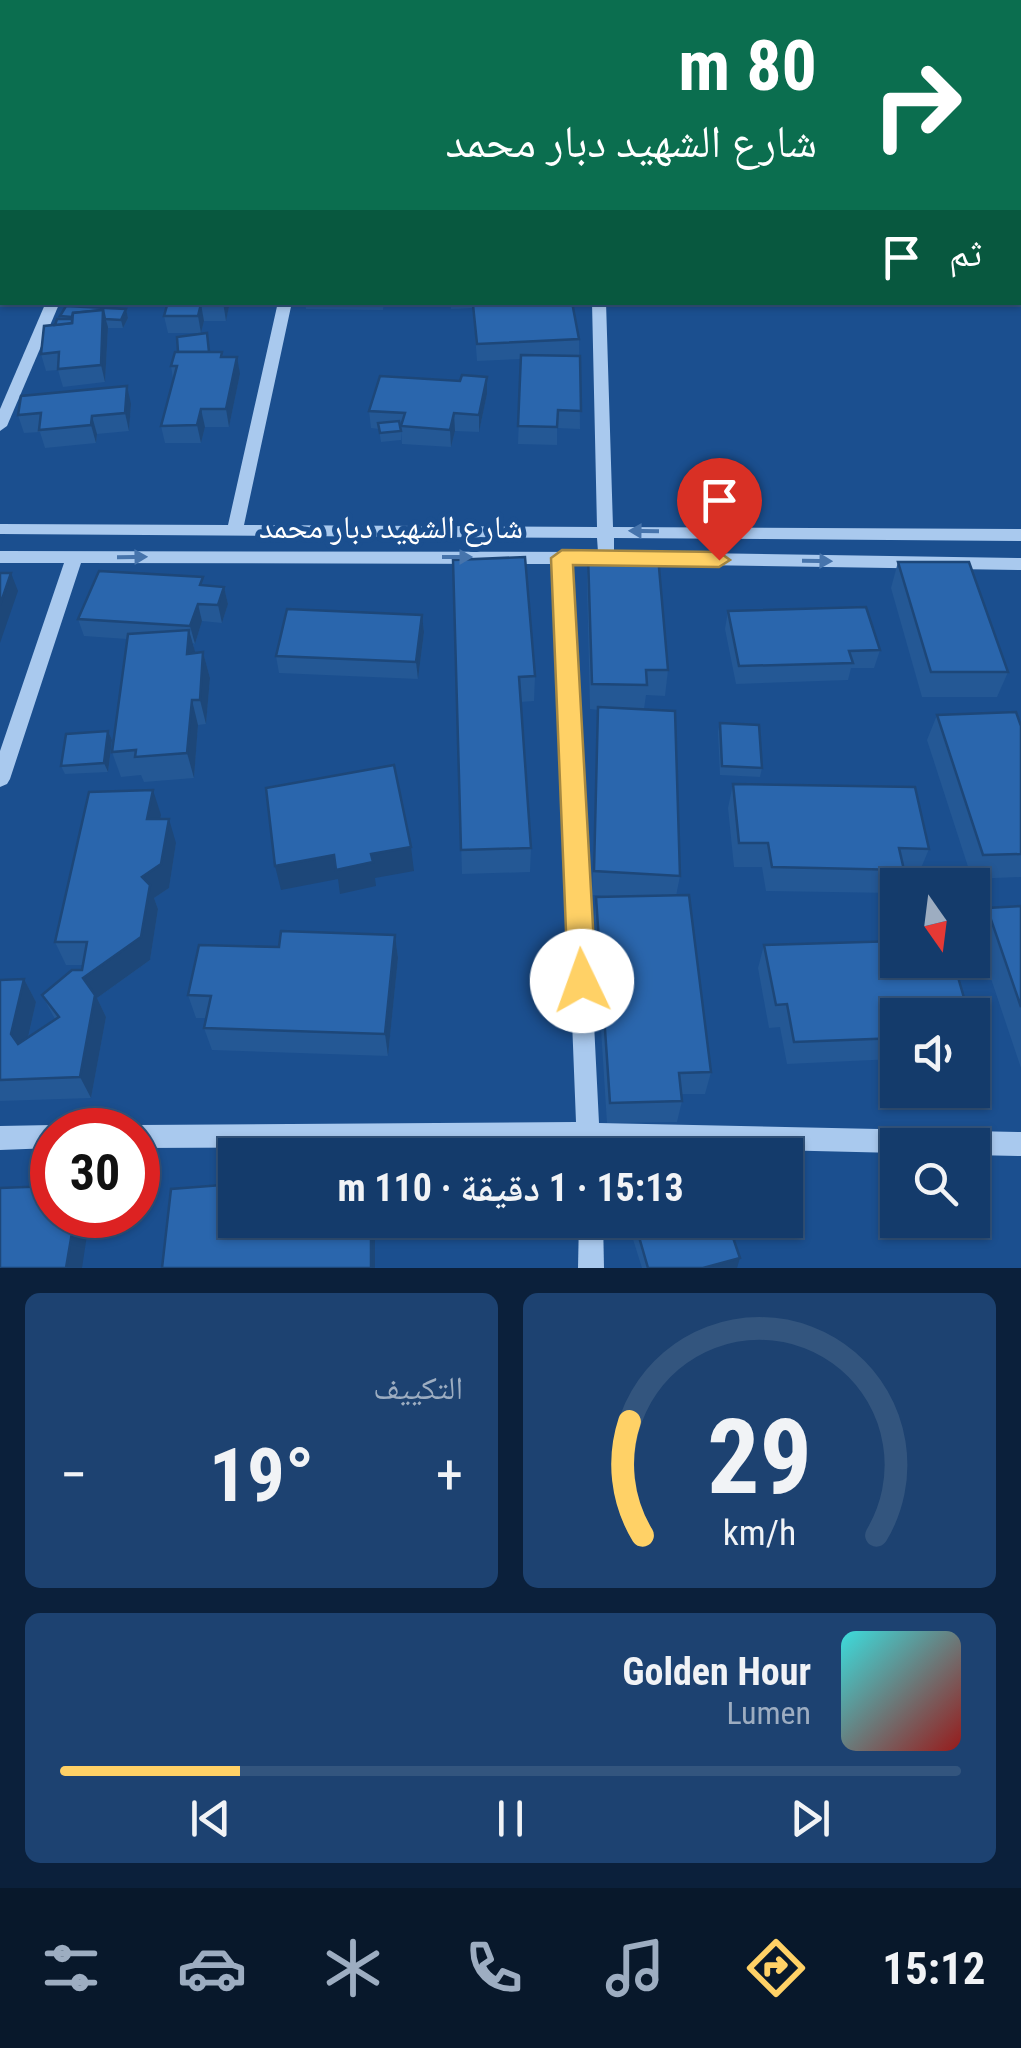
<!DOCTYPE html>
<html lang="ar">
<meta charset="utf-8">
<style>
:root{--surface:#143b6b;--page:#1d4271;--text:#f1f3f6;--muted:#9dadc1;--line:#33557e;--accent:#ffd166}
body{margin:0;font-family:"Roboto Condensed","Noto Naskh Arabic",sans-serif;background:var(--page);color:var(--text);direction:rtl;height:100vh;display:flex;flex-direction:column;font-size:38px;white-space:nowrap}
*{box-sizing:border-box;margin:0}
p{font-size:32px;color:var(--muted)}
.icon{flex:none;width:55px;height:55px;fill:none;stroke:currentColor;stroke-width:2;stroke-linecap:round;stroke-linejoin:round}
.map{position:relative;height:1268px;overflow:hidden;direction:ltr}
.drawer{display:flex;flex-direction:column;gap:25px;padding:25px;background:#0b203b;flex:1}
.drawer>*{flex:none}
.guide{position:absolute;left:0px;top:0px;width:1022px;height:305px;box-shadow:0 2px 8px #0004,0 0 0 2px var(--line);direction:rtl;background:#0b6e4f;color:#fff;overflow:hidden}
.needle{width:65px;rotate:166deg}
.tools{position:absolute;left:880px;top:868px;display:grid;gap:20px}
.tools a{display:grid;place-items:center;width:110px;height:110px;border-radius:0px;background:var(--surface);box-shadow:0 2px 8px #0004,0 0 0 2px var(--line);font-size:50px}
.speed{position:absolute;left:30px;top:1108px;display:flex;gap:20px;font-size:50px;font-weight:700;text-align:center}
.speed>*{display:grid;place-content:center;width:130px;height:130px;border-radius:50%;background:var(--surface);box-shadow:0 2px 8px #0004,0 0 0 2px var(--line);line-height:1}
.speed .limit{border:15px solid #d22;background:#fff;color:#111}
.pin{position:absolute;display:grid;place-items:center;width:85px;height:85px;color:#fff;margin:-102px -42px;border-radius:50% 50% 50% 0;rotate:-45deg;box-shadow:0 0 10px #0007}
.pin .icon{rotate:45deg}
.me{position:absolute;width:110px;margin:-55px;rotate:357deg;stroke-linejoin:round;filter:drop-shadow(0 0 8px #0008)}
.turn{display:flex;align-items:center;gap:35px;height:210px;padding:0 40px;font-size:45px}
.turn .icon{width:130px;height:130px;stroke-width:2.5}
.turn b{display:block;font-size:70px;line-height:85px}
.then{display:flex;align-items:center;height:95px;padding:0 40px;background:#0003;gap:20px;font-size:38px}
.big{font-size:75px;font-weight:700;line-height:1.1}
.drawer .card{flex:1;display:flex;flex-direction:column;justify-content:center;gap:15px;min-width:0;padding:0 35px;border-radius:15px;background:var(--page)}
.drawer .dial{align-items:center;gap:0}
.dial svg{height:260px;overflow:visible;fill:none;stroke:var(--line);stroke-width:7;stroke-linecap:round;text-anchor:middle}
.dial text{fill:var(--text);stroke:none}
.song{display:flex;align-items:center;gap:30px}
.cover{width:120px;height:120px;border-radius:15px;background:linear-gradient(135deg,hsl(180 70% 55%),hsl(0 70% 35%))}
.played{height:10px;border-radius:5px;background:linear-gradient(90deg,var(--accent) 20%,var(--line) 20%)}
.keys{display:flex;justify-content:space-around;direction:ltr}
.heat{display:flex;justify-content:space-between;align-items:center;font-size:55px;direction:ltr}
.drawer .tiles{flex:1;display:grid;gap:25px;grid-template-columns:1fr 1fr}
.card:last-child{grid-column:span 2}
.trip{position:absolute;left:218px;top:1138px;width:585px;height:100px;border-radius:0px;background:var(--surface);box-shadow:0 2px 8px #0004,0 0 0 2px var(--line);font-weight:700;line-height:100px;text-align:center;direction:rtl}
.menu{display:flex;height:160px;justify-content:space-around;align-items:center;background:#08182b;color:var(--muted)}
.menu .icon{width:70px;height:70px}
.menu .selected{color:var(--accent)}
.menu b{font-size:45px;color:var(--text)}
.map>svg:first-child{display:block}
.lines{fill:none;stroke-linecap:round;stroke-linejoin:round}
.minor{fill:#a9c9ee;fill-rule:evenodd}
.wall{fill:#245895}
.shaded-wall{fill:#1d4779}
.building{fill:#2a66ad;stroke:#1d4779;stroke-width:2.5}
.oneway{fill:#4674ac}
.route{fill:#ffd166;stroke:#a68842;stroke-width:2.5}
.labels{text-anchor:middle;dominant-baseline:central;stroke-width:10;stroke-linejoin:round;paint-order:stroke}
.street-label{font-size:32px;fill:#fff;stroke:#1b4f8f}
</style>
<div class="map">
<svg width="1021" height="1268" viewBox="0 0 1021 1268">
<rect width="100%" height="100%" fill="#1b4f8f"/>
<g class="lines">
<g class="minor">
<path d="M46,302h14l-53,124 -7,5v-22z"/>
<path d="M278,302h14l-48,223 353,2 -5,-225h14l7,225 408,2v12l-407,-3v16l3,4 -2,4 -44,2 28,559 422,9v24l-49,-1v-10h-74v8l-298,-7 1,9h-24v-9l-439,2v-18h-9l9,-5 438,-3 -22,-558 -473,-1 -71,216 -3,5 -7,3v-36l64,-188h-64v-12l598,1 -1,-14 -597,-4v-10l228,1z"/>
<path d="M635,552l386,6v12l-386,-6 -8,-6z"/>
<path d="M52,1125l9,5h-9v18l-52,2v-24z"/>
<path d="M579,1220h24l1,48h-26z"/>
</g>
</g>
<g class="wall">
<path d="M0,97h2v126l-2,-8z"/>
<path d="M168,302h62l-4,19h-22l-3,12h-33l-4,-17z"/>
<path d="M305,302h79l-1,8 -77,-1z"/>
<path d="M451,302h121l7,37 1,90 -23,-1v17l-39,-1 3,-85 -44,2 -4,-53 -22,1z"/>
<path d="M126,309l2,9 -5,10h-15l-3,54 -42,5 -5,-17 -12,1 -5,-17 14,-29 6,-6 -1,-3z"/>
<path d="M210,352h12l1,5 17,17 -11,53h-24l-4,16h-36l-4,-17 12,-47 -2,-13z"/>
<path d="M487,394l-8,38 -24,-1 -4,16 -49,-3 -1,-14v10l-20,2 -2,-13 -8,-1 -2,-17z"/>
<path d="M131,404l-2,27 -32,3 -1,9 -51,5 -5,-16 -16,1 -6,-18z"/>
<path d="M588,555l80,115 -3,26 -19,-1 -2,14 36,167 -4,20 35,176 -6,22h-24l1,7 -5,21 -70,1 -13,-203 2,-23h21l-25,-2 6,-185 -8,-1 -3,-128z"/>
<path d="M453,560l82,116 -1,25 -14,1 11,146 -1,24 -68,2z"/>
<path d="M898,562l110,110 -11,25h-75l-31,-109z"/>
<path d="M205,585l19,2 4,17 -6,19 -20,-2 -7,23 -2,-1 2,10 8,-1 7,26 -4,46 -8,1 -4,53 -50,4 -3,-7 -20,2 -9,-25 15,-113 -43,-3 -6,-17z"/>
<path d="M728,611l152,39 -6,18h-23l-3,12 -112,4 -11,-55z"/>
<path d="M422,615l2,17 -6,47 -139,-6 -3,-17z"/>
<path d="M937,715l84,11v151l-49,2 -45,-139z"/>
<path d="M720,723l42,45 -2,9 -40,-2 -2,-43z"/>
<path d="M108,731l4,9 -4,32 -43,2 -4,-8z"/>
<path d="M733,784l196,65 -10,24 -17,-1 -8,21 -128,-2 -4,-24h-28l-6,-59z"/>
<path d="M161,815l-1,4 16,24 -7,45 -15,10 4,11 -8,51 -53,38 9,19 -15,81 -91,3v-121l24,-1 12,23 -8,36 27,-19 -13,-24 40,-25 1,-5h-17l-11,-23z"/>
<path d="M1021,906v162l-46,-137 12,-23z"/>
<path d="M395,935l3,23 -10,98 -176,-6 -8,-22 3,-10h-11l-8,-23 91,-48z"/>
<path d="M764,945l134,70v57l-4,-13 -107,5 -7,-37 -11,1 -11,-60z"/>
<path d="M635,1223l102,45h-95l-10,-32z"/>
</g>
<g class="shaded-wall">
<path d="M2,267v28l-2,5v-28z"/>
<path d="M223,302h7l-4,19z"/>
<path d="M201,304l3,17 -3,12 -3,-17z"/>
<path d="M126,309l2,9 -5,10 -2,-8z"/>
<path d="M103,310l5,17 -3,55 -4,-17z"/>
<path d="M237,357l3,17 -11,53 -3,-18z"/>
<path d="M487,377v17l-8,38v-17z"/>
<path d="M127,386l4,18 -2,27 -4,-18z"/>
<path d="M201,409l4,18 -4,16 -4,-18z"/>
<path d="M454,413l1,18 -4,16 -1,-17z"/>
<path d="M92,416l5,18 -1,9 -5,-18z"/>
<path d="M11,573l7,18 -18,52v-38z"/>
<path d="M224,587l4,17 -6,19 -4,-18z"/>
<path d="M198,604l4,17 -7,23 -5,-18z"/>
<path d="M422,615l2,17 -6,47 -2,-17z"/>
<path d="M189,630l7,25 -9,-1z"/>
<path d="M203,652l7,26 -4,46 -6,-24z"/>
<path d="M192,700l6,25 -4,53 -7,-25z"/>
<path d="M108,731l4,9 -4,32 -4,-9z"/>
<path d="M153,790l8,25 -5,28 -9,-24z"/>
<path d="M169,819l7,24 -7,45 -15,10 4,11 -8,51 -53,38 9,19 -15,81 -11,-21 3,-99 59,-101z"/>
<path d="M411,847l3,24 -39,7 1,8 -36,8 -2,-15 -57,11 -6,-24 59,-11 37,-1z"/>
<path d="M395,935l3,23 -10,98 -3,-22z"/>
<path d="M24,979l12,23 -12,53 -13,-21z"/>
<path d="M75,1215h15l-8,53h-16z"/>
<rect x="371" y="1220" width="4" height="48"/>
<path d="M740,1258l-3,10h-34z"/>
</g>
<g class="building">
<path d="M0,97h2v38l-2,-4z"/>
<rect x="0" y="137" width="2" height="33"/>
<path d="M168,302h55l-22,2 -3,12h-34z"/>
<path d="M524,302h48l7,37 -102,5 -4,-39z"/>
<path d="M66,306l60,3 -5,11 -16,-1 -2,-9 -30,3 -1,4 -12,-1z"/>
<path d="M103,310l-2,55 -43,4 1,-17 -18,2 3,-28 28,-3 1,-10z"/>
<path d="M57,319h15v4l-17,2z"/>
<path d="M207,333l2,19h-31l-1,-15z"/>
<path d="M175,352h47l-1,5h16l-11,52h-25l-4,16 -36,1 16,-60h-6z"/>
<path d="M521,355l59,1 1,55 -23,-1 -1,17 -39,-1z"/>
<path d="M462,375l25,2 -8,38 -25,-2 -4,17 -49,-4 4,-13 -36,-2 11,-35 80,5z"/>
<path d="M127,386l-2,27 -33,3 -1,9 -52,5 2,-17 -23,2 3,-19z"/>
<path d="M399,421l2,10 -21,2 -2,-10z"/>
<path d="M588,555l70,1 10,114h-22l1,15 -55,-1z"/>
<path d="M525,557l10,119 -16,1 12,171 -70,2 -8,-290z"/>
<path d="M898,562h71l39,110h-77z"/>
<path d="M99,571l104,6 -3,8 24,2 -6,18 -20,-1 -8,22 -112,-7z"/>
<path d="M0,573h11l-11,32z"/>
<path d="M866,607l14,43 -31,1 4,12 -114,3 -11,-55z"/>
<path d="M287,609l135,6 -6,47 -140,-6z"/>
<path d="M189,630l-2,24 16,-2 -3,48h-8l-5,53 -52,4 1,-7 -24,2 16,-118z"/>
<path d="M598,707l77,4 5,165 -86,-5z"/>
<path d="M1016,712l5,14v128l-38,1 -46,-140z"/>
<path d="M720,723l39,2 3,43 -40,-2z"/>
<path d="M108,731l-4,32 -43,3 5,-32z"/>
<path d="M394,765l17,82 -40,7 2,8 -37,8 -2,-15 -59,11 -9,-78z"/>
<path d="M733,784l182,3 14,62 -30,-1 5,22 -132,-3 -4,-24h-29z"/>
<path d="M153,790l-6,29h22l-8,45 -19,13 8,8 -9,52 -58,41 12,17 -15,82 -80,3v-100l24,-1 -13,55 7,10 41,-27 -17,-22 30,-25h10l5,-28h-32l34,-150z"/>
<path d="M689,895l22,177 -32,1 3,28 -72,2 -14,-206z"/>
<path d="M1021,906v101l-34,-99z"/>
<path d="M281,931l114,4 -10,99 -181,-6 7,-32 -23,-1 11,-50 80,2z"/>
<path d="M898,941v19h55l16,55h-71v23l-104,4 -7,-38 -11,1 -12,-60z"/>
<path d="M235,1184v36h136v48h-209l9,-79z"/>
<path d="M52,1186v29h23l-9,53h-66v-80z"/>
<path d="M648,1220h79l13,38 -37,10h-55l-13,-45z"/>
</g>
<defs><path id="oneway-solid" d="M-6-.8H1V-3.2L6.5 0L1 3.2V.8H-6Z" transform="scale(2.5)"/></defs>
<g class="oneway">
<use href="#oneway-solid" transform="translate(644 531) rotate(-179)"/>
<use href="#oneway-solid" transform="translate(132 557) rotate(-1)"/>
<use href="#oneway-solid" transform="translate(457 557)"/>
<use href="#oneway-solid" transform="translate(817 561) rotate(1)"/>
</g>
<path class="route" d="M562,550l157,2 11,8 -11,7 -146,-2 23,416 -4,9 -10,4 -10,-4 -4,-9 -17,-423z"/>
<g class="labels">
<g class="street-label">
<text x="391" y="527">شارع الشهيد دبار محمد</text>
</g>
</g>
</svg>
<div class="tools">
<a><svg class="needle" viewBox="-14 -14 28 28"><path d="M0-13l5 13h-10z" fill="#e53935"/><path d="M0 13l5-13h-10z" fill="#9dadc1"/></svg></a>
<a><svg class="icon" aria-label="sound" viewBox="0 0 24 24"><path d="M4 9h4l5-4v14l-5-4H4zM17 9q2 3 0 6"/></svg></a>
<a><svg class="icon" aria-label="search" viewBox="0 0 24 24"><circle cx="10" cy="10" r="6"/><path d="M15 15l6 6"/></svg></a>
</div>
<div class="speed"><div class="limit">30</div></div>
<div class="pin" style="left:719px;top:560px;background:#d93025"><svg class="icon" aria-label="arrive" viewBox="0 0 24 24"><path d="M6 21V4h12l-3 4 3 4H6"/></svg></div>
<svg class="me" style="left:582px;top:981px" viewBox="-20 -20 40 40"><circle r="19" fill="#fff"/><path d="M0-13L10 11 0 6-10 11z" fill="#ffd166"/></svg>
<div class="trip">15:13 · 1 دقيقة · 110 m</div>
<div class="guide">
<div class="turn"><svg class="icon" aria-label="right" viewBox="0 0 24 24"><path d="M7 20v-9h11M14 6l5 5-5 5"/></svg><div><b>80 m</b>شارع الشهيد دبار محمد</div></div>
<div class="then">ثم<svg class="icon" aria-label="arrive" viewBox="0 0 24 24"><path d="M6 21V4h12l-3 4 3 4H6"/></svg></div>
</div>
</div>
<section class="drawer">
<div class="tiles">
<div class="card dial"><svg viewBox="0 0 100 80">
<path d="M14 69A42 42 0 1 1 86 69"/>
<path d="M14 69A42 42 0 0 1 10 34" stroke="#ffd166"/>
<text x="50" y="56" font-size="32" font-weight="700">29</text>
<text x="50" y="72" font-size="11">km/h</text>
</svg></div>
<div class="card"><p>التكييف</p>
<div class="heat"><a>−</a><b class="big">19°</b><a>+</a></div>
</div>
<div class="card">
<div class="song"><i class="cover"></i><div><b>Golden Hour</b><p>Lumen</p></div></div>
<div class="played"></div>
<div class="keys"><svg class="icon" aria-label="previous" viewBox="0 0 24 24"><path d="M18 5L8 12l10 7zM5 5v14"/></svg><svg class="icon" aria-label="pause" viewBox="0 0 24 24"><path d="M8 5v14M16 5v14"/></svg><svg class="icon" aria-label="next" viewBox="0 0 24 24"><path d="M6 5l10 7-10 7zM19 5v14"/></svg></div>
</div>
</div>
</section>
<nav class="menu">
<b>15:12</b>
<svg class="icon selected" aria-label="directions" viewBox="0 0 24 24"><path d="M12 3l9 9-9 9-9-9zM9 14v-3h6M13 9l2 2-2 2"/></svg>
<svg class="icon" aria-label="music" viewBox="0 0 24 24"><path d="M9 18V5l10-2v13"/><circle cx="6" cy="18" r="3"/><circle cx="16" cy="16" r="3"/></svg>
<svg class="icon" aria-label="phone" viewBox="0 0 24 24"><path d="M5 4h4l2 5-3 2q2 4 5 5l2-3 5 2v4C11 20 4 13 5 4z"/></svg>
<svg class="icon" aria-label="climate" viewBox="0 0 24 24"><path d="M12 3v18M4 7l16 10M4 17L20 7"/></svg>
<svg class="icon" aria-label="car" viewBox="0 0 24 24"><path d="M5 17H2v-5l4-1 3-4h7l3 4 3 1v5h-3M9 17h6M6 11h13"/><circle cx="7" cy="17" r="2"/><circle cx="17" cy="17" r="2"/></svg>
<svg class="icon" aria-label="filters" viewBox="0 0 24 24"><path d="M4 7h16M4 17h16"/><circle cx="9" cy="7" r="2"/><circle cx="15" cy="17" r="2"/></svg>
</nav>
